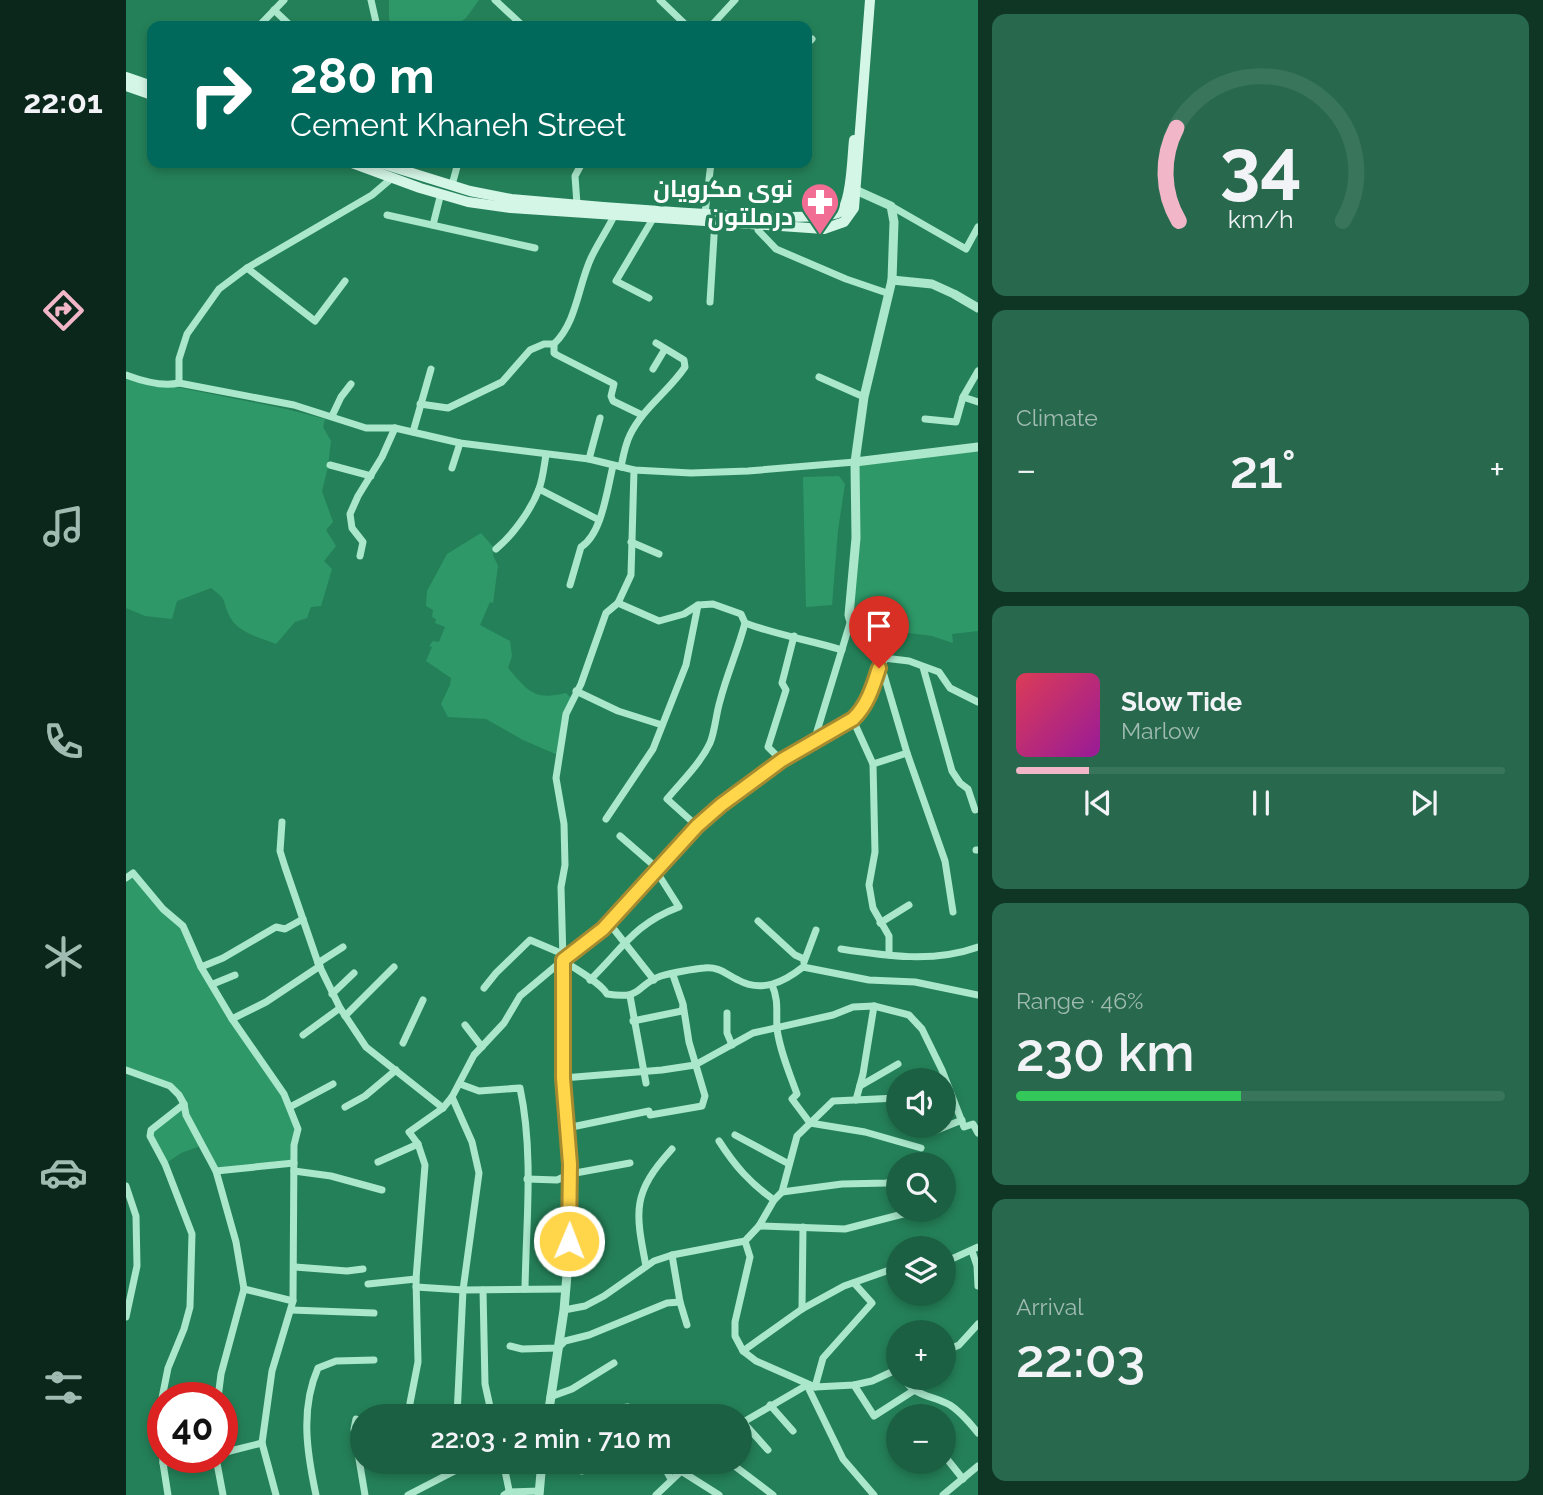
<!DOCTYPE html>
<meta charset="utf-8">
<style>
:root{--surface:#1b6042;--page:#28694d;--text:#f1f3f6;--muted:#a0bbb2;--line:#39755b;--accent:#f1b7c9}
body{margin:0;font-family:Raleway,Cairo,sans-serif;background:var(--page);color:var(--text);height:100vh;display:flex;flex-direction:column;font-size:26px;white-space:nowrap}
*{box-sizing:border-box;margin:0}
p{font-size:23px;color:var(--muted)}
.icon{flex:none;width:38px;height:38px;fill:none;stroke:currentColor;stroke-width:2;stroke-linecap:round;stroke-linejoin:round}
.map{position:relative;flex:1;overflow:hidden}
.details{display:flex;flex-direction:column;gap:14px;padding:14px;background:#0f3524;width:565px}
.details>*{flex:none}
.banner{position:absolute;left:21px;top:21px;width:665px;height:147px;border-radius:14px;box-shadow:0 4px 10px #0003;background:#00695c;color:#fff;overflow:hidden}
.controls{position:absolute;left:760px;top:1068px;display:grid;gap:14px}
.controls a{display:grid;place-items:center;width:70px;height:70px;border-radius:50%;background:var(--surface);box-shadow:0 4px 10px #0003;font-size:35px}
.speed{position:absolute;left:21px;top:1382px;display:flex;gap:14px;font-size:35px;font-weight:700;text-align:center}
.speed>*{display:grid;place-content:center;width:91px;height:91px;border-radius:50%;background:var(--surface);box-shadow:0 4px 10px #0003;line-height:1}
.speed .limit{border:10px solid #d22;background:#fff;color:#111}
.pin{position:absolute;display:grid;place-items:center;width:60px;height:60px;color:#fff;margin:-72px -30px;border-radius:50% 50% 50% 0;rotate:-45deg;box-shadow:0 0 7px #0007}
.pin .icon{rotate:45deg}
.me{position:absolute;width:77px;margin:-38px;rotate:1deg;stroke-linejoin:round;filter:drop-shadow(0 0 5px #0008)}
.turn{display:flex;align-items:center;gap:24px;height:147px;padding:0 28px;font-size:32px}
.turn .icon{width:91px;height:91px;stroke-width:2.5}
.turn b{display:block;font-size:49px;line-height:60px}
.big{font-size:52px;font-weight:600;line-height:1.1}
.details .tile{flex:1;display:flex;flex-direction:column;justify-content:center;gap:10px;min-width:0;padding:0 24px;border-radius:14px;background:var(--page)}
.details .dial{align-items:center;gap:0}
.dial svg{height:182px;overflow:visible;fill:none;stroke:var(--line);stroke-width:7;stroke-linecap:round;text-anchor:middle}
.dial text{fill:var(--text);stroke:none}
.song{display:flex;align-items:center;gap:21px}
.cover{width:84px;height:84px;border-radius:10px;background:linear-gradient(135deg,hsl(350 70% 55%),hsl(300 70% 35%))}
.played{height:7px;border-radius:4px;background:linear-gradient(90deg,var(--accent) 15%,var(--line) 15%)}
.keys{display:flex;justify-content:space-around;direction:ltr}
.heat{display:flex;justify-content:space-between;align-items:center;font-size:38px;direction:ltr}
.charge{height:10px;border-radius:5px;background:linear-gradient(90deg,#34c759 46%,var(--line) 0)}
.trip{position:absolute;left:224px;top:1404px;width:402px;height:70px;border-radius:35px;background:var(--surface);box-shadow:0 4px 10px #0003;font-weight:600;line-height:70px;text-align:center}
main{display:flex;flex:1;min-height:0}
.menu{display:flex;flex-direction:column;width:126px;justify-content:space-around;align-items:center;background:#0b261a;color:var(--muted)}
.menu .icon{width:49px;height:49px}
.menu .on{color:var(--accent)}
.menu b{font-size:32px;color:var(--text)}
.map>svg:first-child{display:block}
.green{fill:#2e9868}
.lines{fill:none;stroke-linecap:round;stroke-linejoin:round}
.minor{stroke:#aae7cb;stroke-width:7}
.tertiary{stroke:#aae7cb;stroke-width:9}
.secondary{stroke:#d4f6e7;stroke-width:10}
.route-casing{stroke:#a68a30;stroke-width:18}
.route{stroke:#ffd54a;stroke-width:12}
.labels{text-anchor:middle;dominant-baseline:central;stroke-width:7;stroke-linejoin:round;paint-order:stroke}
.poi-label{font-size:24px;font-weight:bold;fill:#fff;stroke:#248058;text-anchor:end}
</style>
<main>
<nav class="menu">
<b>22:01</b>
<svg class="icon on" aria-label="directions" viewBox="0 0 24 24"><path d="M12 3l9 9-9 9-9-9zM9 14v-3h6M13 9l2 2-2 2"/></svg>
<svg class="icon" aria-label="music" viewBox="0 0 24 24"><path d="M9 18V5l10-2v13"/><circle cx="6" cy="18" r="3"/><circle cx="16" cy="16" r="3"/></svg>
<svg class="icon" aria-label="phone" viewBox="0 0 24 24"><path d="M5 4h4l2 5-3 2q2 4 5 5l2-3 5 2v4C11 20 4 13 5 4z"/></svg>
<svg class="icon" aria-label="climate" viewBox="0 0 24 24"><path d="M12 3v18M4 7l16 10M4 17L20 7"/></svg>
<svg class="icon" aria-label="car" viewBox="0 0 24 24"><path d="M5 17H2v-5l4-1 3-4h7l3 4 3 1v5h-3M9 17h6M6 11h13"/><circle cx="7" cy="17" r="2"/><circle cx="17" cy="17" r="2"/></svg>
<svg class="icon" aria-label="filters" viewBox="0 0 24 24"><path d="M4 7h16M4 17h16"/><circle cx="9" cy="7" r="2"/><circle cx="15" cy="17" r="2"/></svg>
</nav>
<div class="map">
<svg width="852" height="1495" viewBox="0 0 852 1495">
<rect width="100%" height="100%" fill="#248058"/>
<g class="green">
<path d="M353,0l-13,18 -11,8h-62l-4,-7v-19z"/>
<path d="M0,379l32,8h18l110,22 39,10 -2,8 8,14 -3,26 -6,24 11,31 -7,8 10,16 -12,15 8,8 -11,37 -10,1 -4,11 -12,4 -19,22c-16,-6 -40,-12 -47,-29 -8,-17 0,-13 -18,-27l-34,13 -5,18 -27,-3 -19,-8z"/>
<path d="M852,447v184l-26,3 1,9 -21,-7 -30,-4 -19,15 -27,-17 -7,-15 6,-153z"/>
<path d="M713,476l6,8 -7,46 -6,75 -26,2 -3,-130z"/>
<path d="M355,533l13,15 -1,7 5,11 -5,37 -3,-1 -10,23 30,16 2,15 -4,12c20,23 26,33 58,25l6,6 -12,57 -37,-16 -37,-21 -38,-2 -7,-13 9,-19 1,-7 -25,-17 6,-14 -3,-1 4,-5 6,1 6,-15 -10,-4 1,-4 -4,-2 1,-7 -7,-4 1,-15 20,-37z"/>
<path d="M7,873l45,48 23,45 83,128 14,35 -4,34 -78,8 -13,-26 -22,8 -16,11 -15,-28 34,-32 -8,-14 -50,-20v-192z"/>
</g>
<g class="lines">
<g class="minor">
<path d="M245,0l5,22 -1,4"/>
<path d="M369,0l28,26"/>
<path d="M534,0l27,26"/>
<path d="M148,10l17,16"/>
<path d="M133,26l25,-26"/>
<path d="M585,26l24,-26"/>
<path d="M681,44l5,-5"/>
<path d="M326,185l6,-22"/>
<path d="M451,204l-2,-28 7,-13"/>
<path d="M765,206l75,43 12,-22"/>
<path d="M579,213l6,-50"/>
<path d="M261,215l148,33"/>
<path d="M307,225l7,-28 4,-3"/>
<path d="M634,226l-2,4 18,19 70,30 41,14"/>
<path d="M121,268l68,53 30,-40"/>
<path d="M523,298l-33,-17 38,-64"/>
<path d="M584,302l5,-82"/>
<path d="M428,344v9l3,2 57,29 -3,12 2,5 29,14"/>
<path d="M527,369l12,-20"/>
<path d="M0,375c16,6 36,12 53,8l115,22 72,23h29l65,15 129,16 45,11 57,3 57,-2 107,-9"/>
<path d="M693,377l45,20"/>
<path d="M53,383v-24l8,-25 32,-45 28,-21 125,-73 20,-17"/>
<path d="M837,397l15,5"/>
<path d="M294,404l28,4 54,-26 28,-32 14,-6h10c23,-22 24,-58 37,-86 7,-15 17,-29 24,-44"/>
<path d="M206,416l9,-19 10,-13"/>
<path d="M799,419l31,3 7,-25 15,-26"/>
<path d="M287,432l18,-63"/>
<path d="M463,459l11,-41"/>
<path d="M204,465l41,11"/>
<path d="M495,467c2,-10 4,-22 9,-32 13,-27 39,-44 55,-68l-1,-7 -28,-17"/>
<path d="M326,468l8,-25"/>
<path d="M413,489l60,31"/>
<path d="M505,542l28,12"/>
<path d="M370,549c17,-14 35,-39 43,-60 4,-11 5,-23 7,-34"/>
<path d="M234,556l3,-14 -11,-14 -2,-14 8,-18 24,-39 13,-29"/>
<path d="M444,585l11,-38c21,-13 26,-57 32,-81"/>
<path d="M492,603l41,18 25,-7 14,-9 15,-1 28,10 4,9c32,12 64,17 97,27"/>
<path d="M758,658l25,3 30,11 11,16 28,14"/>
<path d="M797,667l29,104 8,12 8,6 7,21"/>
<path d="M753,668l5,7 23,78 38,108 8,51"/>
<path d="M450,691l42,20 44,14"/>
<path d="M727,720l20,44"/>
<path d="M688,741l36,-118"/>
<path d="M655,760l-13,-13 18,-57 -4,-7 12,-47"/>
<path d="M480,819l47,-70 33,-84 12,-60"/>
<path d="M156,822l-2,29 5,16 33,96 22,45 26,39 77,61"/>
<path d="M571,826l-30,-27c15,-18 33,-35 43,-56 5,-12 6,-29 10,-42 7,-27 18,-51 25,-78"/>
<path d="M850,850h2"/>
<path d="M0,878l7,-5 30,36 20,17 18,41 31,52 52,75 14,35 -4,16 -1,156 -21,70 -10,72 14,52"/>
<path d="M632,921l37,34 9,4"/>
<path d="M483,923l45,57"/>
<path d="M754,923l29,-18"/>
<path d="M715,949c45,7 93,14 137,-2"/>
<path d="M763,955v-19l-16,-28 -4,-23 6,-33 -2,-88 34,-11"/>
<path d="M437,960l-2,-73 4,-22 -1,-41 -8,-46 10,-64 15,-30 25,-71 12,-10 13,-28 3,-105"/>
<path d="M437,960c13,10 37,22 44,34 37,6 28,-9 54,-18 10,-3 32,-7 43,-8 14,-2 22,6 34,12 24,13 46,2 65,-13l66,13 46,2 63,13"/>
<path d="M678,962l12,-32"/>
<path d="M192,963l25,-16"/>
<path d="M75,967l22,-9 53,-31 9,2 18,-10"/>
<path d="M464,980c33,-32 44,-56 89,-73l-19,-30 -2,-8 -38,-33"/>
<path d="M87,984l22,-9"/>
<path d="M646,985c7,15 4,28 5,44 3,22 12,43 20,65l-5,5 18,24 55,9 56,16"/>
<path d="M358,988l12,-15 34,-33 33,14"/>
<path d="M206,994l22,-21"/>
<path d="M504,996l16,87"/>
<path d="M601,1013v20l5,12"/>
<path d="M219,1016l49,-49"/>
<path d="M106,1019l34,-17 54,-36"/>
<path d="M507,1021l49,-10 1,-5"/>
<path d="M339,1025l17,22"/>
<path d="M177,1035l37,-27"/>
<path d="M277,1043l20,-43"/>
<path d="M0,1070l44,16 9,9 5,9 2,11 30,56 20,71 8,47 -23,85 -3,24"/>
<path d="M437,1078l99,-8 33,-5 58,-32 80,-18 20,-8 21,-1 35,9 13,14 20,41 22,57 9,-3 5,9"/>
<path d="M334,1084l19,7 41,-3c14,65 6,136 5,201"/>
<path d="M734,1086l38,-22"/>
<path d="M326,1097l20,45 7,31 -16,117 -6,126"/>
<path d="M730,1100l7,-26 11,-68"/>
<path d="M164,1107l43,-23"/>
<path d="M219,1107l20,-11 31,-26"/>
<path d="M441,1128l82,-17 1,4 52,-9 3,-10 -16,-54 -6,-38 -10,-29"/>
<path d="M811,1130l25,-10"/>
<path d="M609,1135l54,29"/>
<path d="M593,1141c16,25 31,42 55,59"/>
<path d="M252,1162l40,-18"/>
<path d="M90,1171l78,-8"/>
<path d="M168,1171l37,5 51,14"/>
<path d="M401,1179l30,1 13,-6 60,-11"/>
<path d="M0,1186l10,30 1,50 -11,51"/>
<path d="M656,1192l60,-8 45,-1 8,-4"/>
<path d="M633,1226l86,3 58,-15"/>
<path d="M619,1241l5,16 -15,65v14l8,15 13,10 59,26 39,-2 18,-4 26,-12"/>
<path d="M846,1251l5,15 1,20"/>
<path d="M546,1255l8,47 7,23"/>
<path d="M817,1263l35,-16"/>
<path d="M520,1266c-11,-56 -14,-73 26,-117"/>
<path d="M169,1267l52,4 16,-2"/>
<path d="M242,1284l48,-5"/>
<path d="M290,1287l47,3 103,-1"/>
<path d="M118,1289l49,12"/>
<path d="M357,1290l2,94 7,32"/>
<path d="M676,1309l1,-82"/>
<path d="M165,1310l83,3"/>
<path d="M438,1310l21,-4 19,-10 50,-35 18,-6 73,-14 14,-15 15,-26 8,-8 15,-56 36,-35 65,-3"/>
<path d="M384,1346l12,3 36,-1 7,-7 24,-6 78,-32 13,-1"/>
<path d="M617,1351l59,-42 42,-23 54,-19"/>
<path d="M817,1352l16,-7 19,-21"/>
<path d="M777,1377c12,21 27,17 47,28 11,7 20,18 28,28"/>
<path d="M681,1385l36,74 31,36"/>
<path d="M728,1385l20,31 39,-25"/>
<path d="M689,1387l8,-29 49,-55 -18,-20"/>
<path d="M424,1397l22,-8 42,-26"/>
<path d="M644,1405l23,26"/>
<path d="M285,1416l-1,-13 8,-41 -2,-83 9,-114 -7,-21 -9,-12 34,-24 9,-11 22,-42 30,-32 16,-27 43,-36"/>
<path d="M437,1416l65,-9 5,9"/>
<path d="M236,1421l-6,-2 -2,10 11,66"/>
<path d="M617,1422l25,28"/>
<path d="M614,1424l67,-39"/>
<path d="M96,1453l40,-10"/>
<path d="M817,1454l20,25"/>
<path d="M90,1458l7,37"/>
<path d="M377,1461l7,34"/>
<path d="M418,1461l38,10"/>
<path d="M535,1461l10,18"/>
<path d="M602,1461l45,34"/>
<path d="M37,1463l28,-5"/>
<path d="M555,1471l38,24"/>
<path d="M42,1495l-5,-32 -3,-55 8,-40 16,-39 6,-22 2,-73 -27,-70 -15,-28 1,-6 33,-26"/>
<path d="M190,1495c-9,-42 -16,-86 2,-127l18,-7 38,-1"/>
<path d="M282,1495l66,-34"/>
<path d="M378,1495l5,-3 31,-1"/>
<path d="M530,1495l36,-34"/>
<path d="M817,1495l35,-29"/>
</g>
<g class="tertiary">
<path d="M766,280l40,4 22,10 24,14"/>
<path d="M729,462l123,-15"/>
<path d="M422,1416l16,-106 4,-47 2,-99 -7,-86v-118l40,-31 104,-113 74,-56 19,-12 30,-14 30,-21 10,-19 14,-36 -4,-15c-13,-10 -28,-11 -31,-28l7,-77 -1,-76 9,-65 28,-117 2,-58 -3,-16 -40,-18"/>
<path d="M413,1495l3,-34"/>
</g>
<g class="secondary">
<path d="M0,77l26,9"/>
<path d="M0,86l26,9"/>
<path d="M226,163l68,25 48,14 43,6 313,21 20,-7 10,-14 16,-208"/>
<path d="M254,163l90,28 41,8c42,4 310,28 329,13 12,-9 12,-56 14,-72"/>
</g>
</g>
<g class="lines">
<g class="route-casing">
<path id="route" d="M443,1241l1,-77 -7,-86v-118l40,-31 94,-103 24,-21 61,-45 71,-41c14,-13 20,-32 26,-51"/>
</g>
<use href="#route" class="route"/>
</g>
<defs>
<g id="pharmacy-pin" transform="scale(2.0125)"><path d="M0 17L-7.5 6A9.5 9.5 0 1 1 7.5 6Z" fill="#f16d93" stroke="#248058"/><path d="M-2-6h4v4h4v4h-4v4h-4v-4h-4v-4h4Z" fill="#fff"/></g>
</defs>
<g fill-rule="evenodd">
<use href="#pharmacy-pin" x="694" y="202"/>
</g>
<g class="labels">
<g class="poi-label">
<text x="667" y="188">نوی مکرویان<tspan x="667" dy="28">درملتون</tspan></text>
</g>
</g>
</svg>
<div class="controls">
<a><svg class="icon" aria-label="sound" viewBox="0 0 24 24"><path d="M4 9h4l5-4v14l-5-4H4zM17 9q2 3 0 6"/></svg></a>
<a><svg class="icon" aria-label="search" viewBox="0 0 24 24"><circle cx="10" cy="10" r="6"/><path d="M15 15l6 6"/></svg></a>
<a><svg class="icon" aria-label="layers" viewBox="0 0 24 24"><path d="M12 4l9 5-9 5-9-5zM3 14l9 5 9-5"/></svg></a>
<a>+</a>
<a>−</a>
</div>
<div class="speed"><div class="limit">40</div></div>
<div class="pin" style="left:753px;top:668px;background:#d93025"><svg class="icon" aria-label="arrive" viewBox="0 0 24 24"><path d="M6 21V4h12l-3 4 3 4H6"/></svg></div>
<svg class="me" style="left:443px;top:1241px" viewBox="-20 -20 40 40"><circle r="17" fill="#ffd54a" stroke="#fff" stroke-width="3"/><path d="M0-11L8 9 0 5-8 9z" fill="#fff"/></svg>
<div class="trip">22:03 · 2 min · 710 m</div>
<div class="banner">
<div class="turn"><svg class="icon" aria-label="right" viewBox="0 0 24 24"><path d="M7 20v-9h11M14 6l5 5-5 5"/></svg><div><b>280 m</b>Cement Khaneh Street</div></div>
</div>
</div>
<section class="details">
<div class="tile dial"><svg viewBox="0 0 100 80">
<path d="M14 69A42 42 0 1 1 86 69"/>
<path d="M14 69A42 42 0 0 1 13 28" stroke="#f1b7c9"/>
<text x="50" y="56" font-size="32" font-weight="700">34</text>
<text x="50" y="72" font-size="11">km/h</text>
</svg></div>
<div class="tile"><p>Climate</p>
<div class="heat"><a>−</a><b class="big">21°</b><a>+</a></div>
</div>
<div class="tile">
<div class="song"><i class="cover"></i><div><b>Slow Tide</b><p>Marlow</p></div></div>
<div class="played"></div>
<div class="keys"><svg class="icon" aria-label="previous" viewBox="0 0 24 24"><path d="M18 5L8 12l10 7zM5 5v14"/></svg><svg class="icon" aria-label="pause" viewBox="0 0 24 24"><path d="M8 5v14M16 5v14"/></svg><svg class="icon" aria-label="next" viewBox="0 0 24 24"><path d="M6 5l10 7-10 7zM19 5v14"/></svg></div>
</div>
<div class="tile"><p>Range · 46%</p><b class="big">230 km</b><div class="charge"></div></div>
<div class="tile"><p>Arrival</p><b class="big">22:03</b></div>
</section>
</main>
